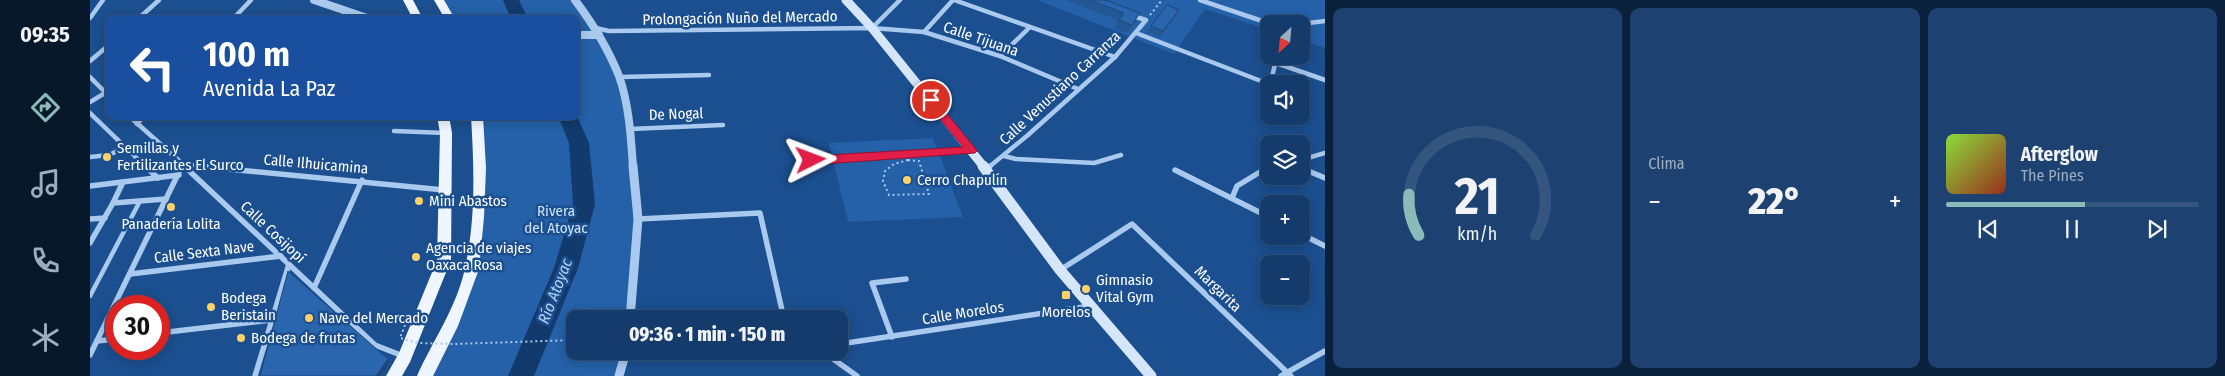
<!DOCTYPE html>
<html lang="es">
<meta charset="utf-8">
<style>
:root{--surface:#143b6b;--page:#1d4271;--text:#f1f3f6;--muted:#9dadc1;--line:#33557e;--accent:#8bbbb9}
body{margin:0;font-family:"Fira Sans Condensed",sans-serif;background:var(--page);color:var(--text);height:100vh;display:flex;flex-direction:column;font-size:19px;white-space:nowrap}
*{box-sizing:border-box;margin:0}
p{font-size:16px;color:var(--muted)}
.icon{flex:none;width:28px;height:28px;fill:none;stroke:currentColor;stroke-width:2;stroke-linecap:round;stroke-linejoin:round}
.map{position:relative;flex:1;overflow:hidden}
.panel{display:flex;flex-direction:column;gap:8px;padding:8px;background:#0b203b;width:900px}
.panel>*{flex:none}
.top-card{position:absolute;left:15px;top:15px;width:475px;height:105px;border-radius:10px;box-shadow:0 2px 12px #0003,0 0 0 1px var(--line);background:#1a4fa0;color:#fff;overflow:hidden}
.needle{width:32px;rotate:206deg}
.tools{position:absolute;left:1170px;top:15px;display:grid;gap:10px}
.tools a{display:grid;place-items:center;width:50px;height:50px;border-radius:10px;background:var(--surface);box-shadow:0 2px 12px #0003,0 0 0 1px var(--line);font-size:25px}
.speed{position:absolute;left:15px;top:295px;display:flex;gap:10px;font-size:25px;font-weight:700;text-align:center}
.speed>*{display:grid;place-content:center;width:65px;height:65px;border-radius:50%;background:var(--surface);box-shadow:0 2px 12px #0003,0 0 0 1px var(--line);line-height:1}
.speed .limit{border:8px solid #d22;background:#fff;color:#111}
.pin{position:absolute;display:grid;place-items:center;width:42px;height:42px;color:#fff;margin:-21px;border:2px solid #fff;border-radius:50%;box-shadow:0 1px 5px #0007}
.me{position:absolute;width:55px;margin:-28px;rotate:87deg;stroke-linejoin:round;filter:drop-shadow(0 0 4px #0008)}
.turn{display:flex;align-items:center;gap:18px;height:105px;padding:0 15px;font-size:22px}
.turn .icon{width:65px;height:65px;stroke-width:2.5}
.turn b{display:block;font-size:35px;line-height:42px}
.big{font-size:38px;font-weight:800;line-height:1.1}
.panel .widget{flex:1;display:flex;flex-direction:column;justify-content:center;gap:8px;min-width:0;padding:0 18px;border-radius:10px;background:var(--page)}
.panel .dial{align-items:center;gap:0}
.dial svg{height:130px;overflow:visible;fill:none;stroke:var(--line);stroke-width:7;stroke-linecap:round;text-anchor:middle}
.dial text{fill:var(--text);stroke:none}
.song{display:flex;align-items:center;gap:15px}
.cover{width:60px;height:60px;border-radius:8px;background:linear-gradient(135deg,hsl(90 70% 55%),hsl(10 70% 35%))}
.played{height:5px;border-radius:2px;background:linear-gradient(90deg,var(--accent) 55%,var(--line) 55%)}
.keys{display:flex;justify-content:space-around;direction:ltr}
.heat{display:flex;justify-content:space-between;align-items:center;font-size:28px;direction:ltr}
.panel .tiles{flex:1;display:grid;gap:8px;grid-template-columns:repeat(3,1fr)}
.trip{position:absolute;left:476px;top:310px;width:282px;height:50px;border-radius:10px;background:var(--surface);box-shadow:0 2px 12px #0003,0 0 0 1px var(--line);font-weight:800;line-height:50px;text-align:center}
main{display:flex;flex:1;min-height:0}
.dock{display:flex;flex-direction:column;width:90px;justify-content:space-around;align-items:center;background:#08182b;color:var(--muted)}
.dock .icon{width:35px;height:35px}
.dock .current{color:var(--accent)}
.dock b{font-size:22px;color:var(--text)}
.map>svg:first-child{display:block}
.green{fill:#2461a8}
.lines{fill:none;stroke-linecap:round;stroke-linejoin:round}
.river{fill:#123a6d;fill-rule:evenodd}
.path{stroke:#a9c9ee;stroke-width:2;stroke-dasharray:2 3;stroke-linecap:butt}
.service{stroke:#a9c9ee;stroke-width:4.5}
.minor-far1{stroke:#a9c9ee;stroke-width:4.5}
.minor{stroke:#a9c9ee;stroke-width:5.5}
.tertiary-far1{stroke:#a9c9ee;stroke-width:8}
.tertiary{stroke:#a9c9ee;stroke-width:9}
.secondary-far1{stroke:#d6e6fa;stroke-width:9}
.secondary{stroke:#d6e6fa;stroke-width:11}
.primary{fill:#f0f6ff;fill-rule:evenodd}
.path-bridge{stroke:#a9c9ee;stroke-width:2;stroke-dasharray:2 3;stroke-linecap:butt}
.wall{fill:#245895}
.shaded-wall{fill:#1d4779}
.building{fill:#2a66ad;stroke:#1d4779}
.route{fill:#e11d48;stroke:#92132f}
.poi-dot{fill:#ffd166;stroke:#1b4f8f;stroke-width:2}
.labels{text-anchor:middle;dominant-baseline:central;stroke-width:5;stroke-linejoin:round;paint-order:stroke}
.street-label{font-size:15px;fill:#fff;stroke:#1b4f8f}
.poi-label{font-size:15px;fill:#fff;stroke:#1b4f8f;text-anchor:start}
.park-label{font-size:15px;fill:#cfe3fa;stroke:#1b4f8f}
.water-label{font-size:16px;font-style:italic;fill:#b5d3f5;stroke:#1b4f8f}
</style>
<main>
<nav class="dock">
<b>09:35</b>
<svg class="icon current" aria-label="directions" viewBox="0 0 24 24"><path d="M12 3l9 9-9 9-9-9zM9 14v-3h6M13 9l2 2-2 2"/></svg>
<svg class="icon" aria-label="music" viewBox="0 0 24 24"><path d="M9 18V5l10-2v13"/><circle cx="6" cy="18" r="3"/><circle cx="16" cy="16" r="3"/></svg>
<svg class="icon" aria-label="phone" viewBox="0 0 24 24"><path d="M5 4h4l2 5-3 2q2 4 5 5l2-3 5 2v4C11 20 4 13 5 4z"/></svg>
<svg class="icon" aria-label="climate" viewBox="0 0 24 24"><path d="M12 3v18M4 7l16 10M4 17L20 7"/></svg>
</nav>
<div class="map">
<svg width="1235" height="376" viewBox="0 0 1235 376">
<rect width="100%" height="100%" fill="#1b4f8f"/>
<g class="green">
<path d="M348,0h136l45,77 11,52 8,90 -8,100h-55v32h51l-9,25h-194l49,-107 5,-153h99v-97h-126z"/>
<path d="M947,0h288v48l-24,-8v-16h-32v6l-64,-21 -31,45z"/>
<path d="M843,138l30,79 -115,5 -19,-79z"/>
</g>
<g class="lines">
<g class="river">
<path d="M413,0h16l9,19h-17z"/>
<path d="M486,114l13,29 6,61 -17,64 -44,108h-26l46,-108 19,-64 -4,-61 -11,-27h18z"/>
</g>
<g class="path">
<path d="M1060,15l12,-15"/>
<path d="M818,160l11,1 10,33 -40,1 -6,-14 2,-10 9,-7z"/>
</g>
<path class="service" d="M0,296l50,-95"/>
<g class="minor-far1">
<path d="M864,0l161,57"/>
<path d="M1110,0l71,24"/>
<path d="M0,18l13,-18"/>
<path d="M48,19l21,-19"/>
<path d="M143,19l18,-19"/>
<path d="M1211,24l24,-3"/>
<path d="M506,28l13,3 263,-3 52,4 76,24 78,33"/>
<path d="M782,28l28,-28"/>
<path d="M834,32l29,-32"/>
<path d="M1046,33l125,48h10l6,-25"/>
<path d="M910,56l29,-28"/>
<path d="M0,61l19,-16"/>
<path d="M1186,63l49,17"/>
<path d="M0,77l19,19"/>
<path d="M529,77l90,-2"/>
<path d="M0,102l15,-9"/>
<path d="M0,113l56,54"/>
<path d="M39,116l57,51"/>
<path d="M47,124l7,-8"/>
<path d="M540,129l93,-4"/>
<path d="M304,131l52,2"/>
<path d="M914,156l12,3 78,4 27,-8"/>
<path d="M0,157l19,-2 17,-8"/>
<path d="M721,160l160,-9"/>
<path d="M1211,160l24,-7"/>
<path d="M92,167l1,-3 28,3"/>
<path d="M899,167l39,-32 87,-78 31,-37 -13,-4"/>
</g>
<g class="minor">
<path d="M55,166l13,12"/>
<path d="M94,166l191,179 28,11"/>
<path d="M108,166l246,24"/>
<path d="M1211,168l24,10"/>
<path d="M896,169l4,-3"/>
<path d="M1085,170l94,47"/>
<path d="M0,186l89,-11"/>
<path d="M1142,198l5,-12 23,-14 9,-2"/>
<path d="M23,203l10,-21"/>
<path d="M0,219l15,-1"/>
<path d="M548,219l122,-6 24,106"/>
<path d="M1211,234l24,12"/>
<path d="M0,243l23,-40 53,-4"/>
<path d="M970,270l72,-46 159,152"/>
<path d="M40,274l151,-18"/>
<path d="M224,288l48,-108"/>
<path d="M69,333l112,-13"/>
<path d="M802,337l-20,-54 34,-4"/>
<path d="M7,341l19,-2"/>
<path d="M750,344l250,-38"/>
<path d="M732,351l35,25"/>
<path d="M0,355l92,-189"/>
<path d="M165,376l34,-112"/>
<path d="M1191,376l44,-25"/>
</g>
<g class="tertiary-far1">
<path d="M224,0l56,19"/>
<path d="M485,0c18,24 33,48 44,76 10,28 12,61 14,91"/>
<path d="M486,35h23"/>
</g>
<g class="tertiary">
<path d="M540,319l8,-100 -5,-53"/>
<path d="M529,376l7,-25"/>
</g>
<path class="secondary-far1" d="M756,0l26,28 112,139"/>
<path class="secondary" d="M893,166l77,104 91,106"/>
<g class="primary">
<path d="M313,0h10l10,19h-10z"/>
<path d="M344,0h10l11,19h-10z"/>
<path d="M347,116h12l3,17 -1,127 -41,102 -8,14h-16l13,-23 38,-93 3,-127z"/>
<path d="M381,116h12l3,52 -2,49 -5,52 -21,57 -25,50h-16c16,-36 40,-69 48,-108 11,-49 9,-102 6,-152z"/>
</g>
<path class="path-bridge" d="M315,325l-5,13 18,5 36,1 121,-4"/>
</g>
<g class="wall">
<path d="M975,0h40l31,21 -9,12 -13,-5 4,-8z"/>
<path d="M1089,10l-19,27 -12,-5 3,-6z"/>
</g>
<path class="shaded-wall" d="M298,359l2,3 -10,14h-4z"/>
<g class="building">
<path d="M1000,0h15l35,13 -8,12 -13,-5 5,-7z"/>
<path d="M1077,5l12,5 -16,21 -12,-5z"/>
<path d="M198,271l100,88 -12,17h-116z"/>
</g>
<path class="route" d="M841,97l3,1 41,50 2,3 -2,2 -164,12 -6,-5 6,-4 152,-9 -36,-44 -1,-3z"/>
<g class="poi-dot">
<circle cx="17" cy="157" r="5"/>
<circle cx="817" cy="180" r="5"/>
<circle cx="329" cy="201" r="5"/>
<circle cx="81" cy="207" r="5"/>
<circle cx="326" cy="257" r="5"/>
<circle cx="996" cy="289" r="5"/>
<rect x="971" y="290" width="10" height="10" rx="2.5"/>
<circle cx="121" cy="307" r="5"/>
<circle cx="219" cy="318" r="5"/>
<circle cx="151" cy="338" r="5"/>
</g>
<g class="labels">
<g class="street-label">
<text transform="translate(650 18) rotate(-1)">Prolongación Nuño del Mercado</text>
<text transform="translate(891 39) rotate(19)">Calle Tijuana</text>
<text transform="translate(970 88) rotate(-43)">Calle Venustiano Carranza</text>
<text transform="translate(586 114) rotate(-2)">De Nogal</text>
<text transform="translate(226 164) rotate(5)">Calle Ilhuicamina</text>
<text transform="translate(183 232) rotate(43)">Calle Cosijopí</text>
<text transform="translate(114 252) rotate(-7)">Calle Sexta Nave</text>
<text transform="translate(1128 289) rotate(44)">Margarita</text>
<text transform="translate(873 313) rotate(-9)">Calle Morelos</text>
</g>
<g class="poi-label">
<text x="27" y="148">Semillas y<tspan x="27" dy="17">Fertilizantes El Surco</tspan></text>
<text x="827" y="180">Cerro Chapulín</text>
<text x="339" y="201">Mini Abastos</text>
<text x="81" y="224" text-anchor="middle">Panadería Lolita</text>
<text x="336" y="248">Agencia de viajes<tspan x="336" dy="17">Oaxaca Rosa</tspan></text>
<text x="1006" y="280">Gimnasio<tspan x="1006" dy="17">Vital Gym</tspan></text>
<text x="131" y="298">Bodega<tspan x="131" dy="17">Beristain</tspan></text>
<text x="976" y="312" text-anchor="middle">Morelos</text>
<text x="229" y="318">Nave del Mercado</text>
<text x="161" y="338">Bodega de frutas</text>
</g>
<g class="park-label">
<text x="466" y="211">Rivera<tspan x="466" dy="17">del Atoyac</tspan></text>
</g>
<g class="water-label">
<text transform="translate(465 291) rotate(-69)">Río Atoyac</text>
</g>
</g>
</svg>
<div class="tools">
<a><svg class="needle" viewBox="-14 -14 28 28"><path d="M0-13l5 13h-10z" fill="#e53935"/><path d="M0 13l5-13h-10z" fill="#9dadc1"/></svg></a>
<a><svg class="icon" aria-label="sound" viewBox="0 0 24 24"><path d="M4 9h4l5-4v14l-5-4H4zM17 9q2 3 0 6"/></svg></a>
<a><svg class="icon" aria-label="layers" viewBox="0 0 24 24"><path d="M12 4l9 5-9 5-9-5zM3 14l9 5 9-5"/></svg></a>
<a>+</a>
<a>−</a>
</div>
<div class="speed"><div class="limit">30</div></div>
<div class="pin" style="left:841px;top:100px;background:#d93025"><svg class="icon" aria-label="arrive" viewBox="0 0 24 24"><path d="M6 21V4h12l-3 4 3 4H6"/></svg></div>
<svg class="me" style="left:721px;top:160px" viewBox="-20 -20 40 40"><path d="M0-17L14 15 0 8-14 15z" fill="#e11d48" stroke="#fff" stroke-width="4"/></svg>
<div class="trip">09:36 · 1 min · 150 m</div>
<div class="top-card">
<div class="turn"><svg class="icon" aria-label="left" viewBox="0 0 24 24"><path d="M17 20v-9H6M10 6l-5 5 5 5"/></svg><div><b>100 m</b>Avenida La Paz</div></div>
</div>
</div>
<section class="panel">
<div class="tiles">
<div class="widget dial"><svg viewBox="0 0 100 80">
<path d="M14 69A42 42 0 1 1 86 69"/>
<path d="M14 69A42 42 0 0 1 8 44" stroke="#8bbbb9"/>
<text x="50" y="56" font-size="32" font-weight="700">21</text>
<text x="50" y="72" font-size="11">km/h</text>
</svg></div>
<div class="widget"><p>Clima</p>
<div class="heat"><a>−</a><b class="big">22°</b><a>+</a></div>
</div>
<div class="widget">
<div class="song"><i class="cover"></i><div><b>Afterglow</b><p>The Pines</p></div></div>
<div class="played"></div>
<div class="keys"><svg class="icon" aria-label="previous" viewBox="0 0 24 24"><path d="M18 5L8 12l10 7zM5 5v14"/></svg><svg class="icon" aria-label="pause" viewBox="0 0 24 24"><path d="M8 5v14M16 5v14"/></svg><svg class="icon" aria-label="next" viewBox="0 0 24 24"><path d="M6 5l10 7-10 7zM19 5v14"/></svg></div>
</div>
</div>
</section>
</main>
